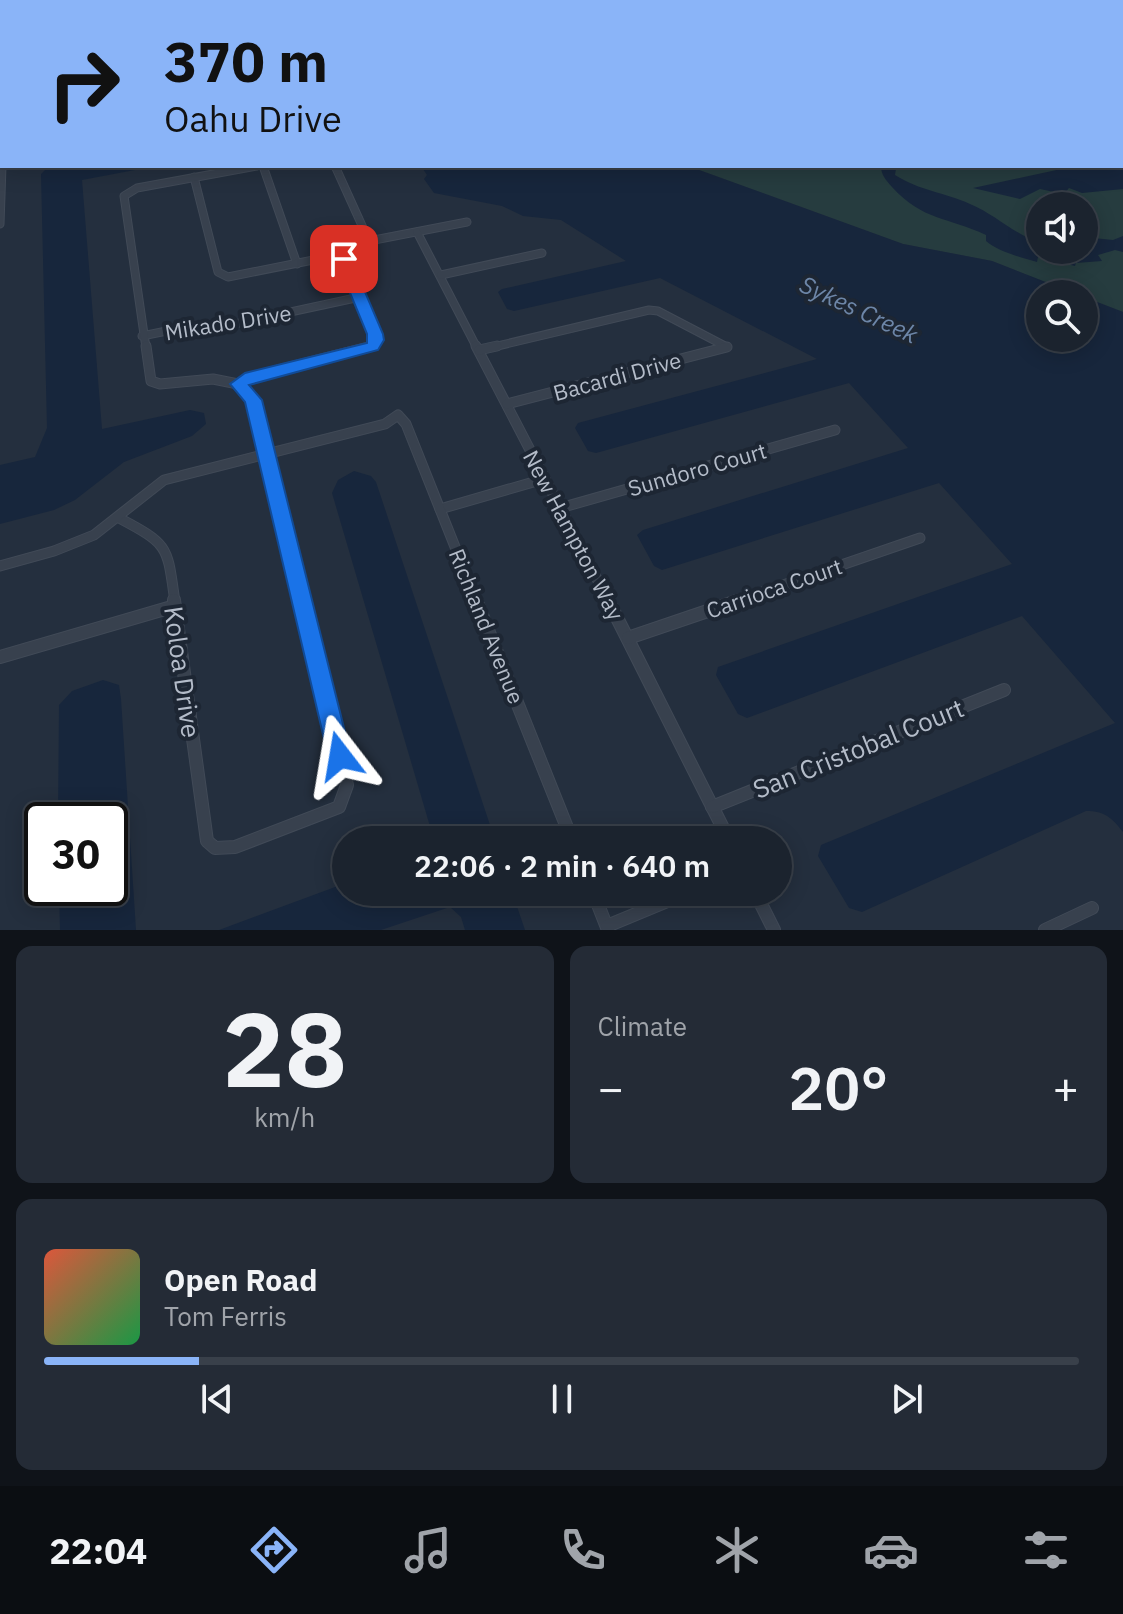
<!DOCTYPE html>
<meta charset="utf-8">
<style>
:root{--surface:#1b232e;--page:#242b36;--text:#f1f3f6;--muted:#a0a4aa;--line:#39404a;--accent:#8ab4f8}
body{margin:0;font-family:"IBM Plex Sans",sans-serif;background:var(--page);color:var(--text);height:100vh;display:flex;flex-direction:column;font-size:30px;white-space:nowrap}
*{box-sizing:border-box;margin:0}
p{font-size:26px;color:var(--muted)}
.icon{flex:none;width:44px;height:44px;fill:none;stroke:currentColor;stroke-width:2;stroke-linecap:round;stroke-linejoin:round}
.map{position:relative;height:930px;overflow:hidden}
.drawer{display:flex;flex-direction:column;gap:16px;padding:16px;background:#0f1319;flex:1}
.drawer>*{flex:none}
.guide{position:absolute;left:0px;top:0px;width:1124px;height:168px;box-shadow:0 4px 20px #0003,0 0 0 2px var(--line);background:#8ab4f8;color:#111;overflow:hidden}
.controls{position:absolute;left:1026px;top:192px;display:grid;gap:16px}
.controls a{display:grid;place-items:center;width:72px;height:72px;border-radius:50%;background:var(--surface);box-shadow:0 4px 20px #0003,0 0 0 2px var(--line);font-size:40px}
.speed{position:absolute;left:24px;top:802px;display:flex;gap:16px;font-size:40px;font-weight:700;text-align:center}
.speed>*{display:grid;place-content:center;width:104px;height:104px;border-radius:50%;background:var(--surface);box-shadow:0 4px 20px #0003,0 0 0 2px var(--line);line-height:1}
.speed .limit{border:4px solid #111;border-radius:12px;background:#fff;color:#111}
.pin{position:absolute;display:grid;place-items:center;width:68px;height:68px;color:#fff;margin:-34px;border-radius:16px;box-shadow:0 4px 12px #0006}
.me{position:absolute;width:88px;margin:-44px;rotate:346deg;stroke-linejoin:round;filter:drop-shadow(0 0 6px #0008)}
.turn{display:flex;align-items:center;gap:28px;height:168px;padding:0 32px;font-size:36px}
.turn .icon{width:104px;height:104px;stroke-width:2.5}
.turn b{display:block;font-size:56px;line-height:68px}
.big{font-size:60px;font-weight:600;line-height:1.1}
.drawer .tile{flex:1;display:flex;flex-direction:column;justify-content:center;gap:12px;min-width:0;padding:0 28px;border-radius:16px;background:var(--page)}
.drawer .dial{align-items:center;gap:0}
.dial b{font-size:104px;line-height:1}
.song{display:flex;align-items:center;gap:24px}
.cover{width:96px;height:96px;border-radius:12px;background:linear-gradient(135deg,hsl(10 70% 55%),hsl(140 70% 35%))}
.played{height:8px;border-radius:4px;background:linear-gradient(90deg,var(--accent) 15%,var(--line) 15%)}
.keys{display:flex;justify-content:space-around;direction:ltr}
.heat{display:flex;justify-content:space-between;align-items:center;font-size:44px;direction:ltr}
.drawer .tiles{flex:1;display:grid;gap:16px;grid-template-columns:1fr 1fr}
.tile:last-child{grid-column:span 2}
.trip{position:absolute;left:332px;top:826px;width:460px;height:80px;border-radius:40px;background:var(--surface);box-shadow:0 4px 20px #0003,0 0 0 2px var(--line);font-weight:600;line-height:80px;text-align:center}
.dock{display:flex;height:128px;justify-content:space-around;align-items:center;background:#0b0e12;color:var(--muted)}
.dock .icon{width:56px;height:56px}
.dock .active{color:var(--accent)}
.dock b{font-size:36px;color:var(--text)}
.map>svg:first-child{display:block}
.green{fill:#263c3f;fill-rule:evenodd}
.water{fill:#17263c}
.lines{fill:none;stroke-linecap:round;stroke-linejoin:round}
.street-far3-casing{stroke:#414a57;stroke-width:6}
.street-far2-casing{stroke:#414a57;stroke-width:9}
.street-far1-casing{stroke:#414a57;stroke-width:11}
.street-casing{stroke:#414a57;stroke-width:14}
.street-far3{stroke:#38414e;stroke-width:5}
.street-far2{stroke:#38414e;stroke-width:7}
.street-far1{stroke:#38414e;stroke-width:9}
.street{stroke:#38414e;stroke-width:12}
.route{fill:#1a73e8;stroke:#114b97;stroke-width:2}
.labels{text-anchor:middle;dominant-baseline:central;stroke-width:8;stroke-linejoin:round;paint-order:stroke}
.street-label{font-size:22px;fill:#b4bcc9;stroke:#1d2633}
.water-label{font-size:24px;font-style:italic;fill:#6d86a8;stroke:#1d2633}
.near-street-label{font-size:26px;fill:#b4bcc9;stroke:#1d2633}
</style>
<div class="map">
<svg width="1123" height="930" viewBox="0 0 1123 930">
<rect width="100%" height="100%" fill="#242f3e"/>
<path class="green" d="M721,0h402v312l-39,-15v-3h-8l-84,-33 -89,-17 -215,-78h434v-164zM1040,206h44v44h-44z"/>
<g class="water">
<path d="M1123,156v33l-41,4 -13,-5 -5,6 -24,-5 -20,10 -47,-11 102,-22h47z"/>
<path d="M63,166h93l-74,14 20,249 88,-19 14,3 2,11 -14,12 -68,26 -49,38 -21,10 -54,14v-59l35,-8 12,-29 -6,-254 5,-5z"/>
<path d="M421,166h267l215,78 89,17 84,33h-36v44h44v-41l39,15v520c-11,-14 -18,-21 -37,-21l-224,101 -13,-4 -31,-52 3,-11 294,-122 -93,-107 -275,102 -9,-4 -22,-39 2,-8 294,-103 -73,-81 -277,87 -8,-4 -17,-31 6,-5 265,-82 -59,-65 -253,70 -8,-2 -13,-23 3,-5 239,-64 -157,-81 -146,33 -7,-2 -9,-17 4,-3 124,-28 -65,-41 -38,-4 -21,-10 -68,-13 -10,-14 3,-4z"/>
<path d="M881,166h23l-8,3 -1,6c25,16 49,17 75,29 26,11 44,30 70,39v7h44v-13l29,3 10,-4v16l-8,-2 -17,5 4,6 -26,2 -1,3 -37,-9 -1,5c-17,-5 -38,-10 -51,-21v-6c-38,-18 -63,-14 -94,-48 -6,-7 -11,-12 -11,-21z"/>
<path d="M354,471l17,5 5,6 119,358h-61l-102,-347 6,-13z"/>
<path d="M103,680l16,5 2,14 15,231h-76l-1,-42h51v-68h-52l1,-115 13,-14z"/>
<path d="M346,883v9h166l13,38h-60l-4,-13 -11,-10 -69,23h-162z"/>
</g>
<g class="lines">
<g class="street-far3-casing">
<g id="street-far3">
<path d="M17,2l3,-2"/>
<path d="M99,2l6,-2"/>
<path d="M259,2l22,-2"/>
</g>
</g>
<g class="street-far2-casing">
<g id="street-far2">
<path d="M263,166l34,98"/>
<path d="M335,166l34,75"/>
<path d="M194,177l24,95 10,5 125,-25 16,-11 98,-19"/>
<path d="M0,224l2,-58"/>
<path d="M417,232l60,116"/>
<path d="M342,255l33,79 -3,12 -6,2"/>
<path d="M441,275l101,-22"/>
<path d="M142,336l54,-11 43,-2 121,-26"/>
<path d="M146,348l-22,-152 13,-8 120,-22"/>
<path d="M489,348l160,-38 9,1 69,36"/>
</g>
</g>
<g class="street-far1-casing">
<g id="street-far1">
<path d="M146,346l5,35 9,3 53,-5 25,5 13,-7 121,-31"/>
<path d="M476,346l133,256"/>
<path d="M479,350l18,-4"/>
<path d="M238,384l15,16 49,202"/>
<path d="M507,404l220,-57"/>
<path d="M560,508l275,-78"/>
<path d="M440,509l104,-30"/>
<path d="M119,518c51,27 48,28 56,84"/>
<path d="M0,566l54,-15 40,-16 70,-55 221,-56 13,-9 8,9 71,178"/>
<path d="M734,602l186,-64"/>
</g>
</g>
<g class="street-casing">
<g id="street">
<path d="M174,600l33,241 8,7 20,-1 104,-40 8,-22 -45,-185"/>
<path d="M476,600l96,240"/>
<path d="M608,600l121,240"/>
<path d="M628,638l112,-38"/>
<path d="M0,657l175,-51"/>
<path d="M712,807l292,-117"/>
<path d="M593,892l15,38"/>
<path d="M755,892l19,38"/>
<path d="M607,926l82,-34"/>
<path d="M1045,930l47,-22"/>
</g>
</g>
<use href="#street-far3" class="street-far3"/>
<use href="#street-far2" class="street-far2"/>
<use href="#street-far1" class="street-far1"/>
<use href="#street" class="street"/>
</g>
<path class="route" d="M344,255l7,4 32,75 1,6 -6,10 -129,35 13,15 89,356 -3,8 -8,3 -9,-3 -3,-8 -83,-354 -15,-18 15,-11 122,-30v-9l-31,-75z"/>
<g class="labels">
<g class="street-label">
<text transform="translate(228 322) rotate(-9)">Mikado Drive</text>
<text transform="translate(617 376) rotate(-15)">Bacardi Drive</text>
<text transform="translate(697 469) rotate(-16)">Sundoro Court</text>
<text transform="translate(574 535) rotate(62)">New Hampton Way</text>
<text transform="translate(774 588) rotate(-19)">Carrioca Court</text>
<text transform="translate(487 626) rotate(68)">Richland Avenue</text>
</g>
<g class="water-label">
<text transform="translate(859 309) rotate(25)">Sykes Creek</text>
</g>
<g class="near-street-label">
<text transform="translate(183 672) rotate(82)">Koloa Drive</text>
<text transform="translate(858 748) rotate(-22)">San Cristobal Court</text>
</g>
</g>
</svg>
<div class="controls">
<a><svg class="icon" aria-label="sound" viewBox="0 0 24 24"><path d="M4 9h4l5-4v14l-5-4H4zM17 9q2 3 0 6"/></svg></a>
<a><svg class="icon" aria-label="search" viewBox="0 0 24 24"><circle cx="10" cy="10" r="6"/><path d="M15 15l6 6"/></svg></a>
</div>
<div class="speed"><div class="limit">30</div></div>
<div class="pin" style="left:344px;top:259px;background:#d93025"><svg class="icon" aria-label="arrive" viewBox="0 0 24 24"><path d="M6 21V4h12l-3 4 3 4H6"/></svg></div>
<svg class="me" style="left:340px;top:756px" viewBox="-20 -20 40 40"><path d="M0-17L14 15 0 8-14 15z" fill="#1a73e8" stroke="#fff" stroke-width="4"/></svg>
<div class="trip">22:06 · 2 min · 640 m</div>
<div class="guide">
<div class="turn"><svg class="icon" aria-label="right" viewBox="0 0 24 24"><path d="M7 20v-9h11M14 6l5 5-5 5"/></svg><div><b>370 m</b>Oahu Drive</div></div>
</div>
</div>
<section class="drawer">
<div class="tiles">
<div class="tile dial"><b>28</b><p>km/h</p></div>
<div class="tile"><p>Climate</p>
<div class="heat"><a>−</a><b class="big">20°</b><a>+</a></div>
</div>
<div class="tile">
<div class="song"><i class="cover"></i><div><b>Open Road</b><p>Tom Ferris</p></div></div>
<div class="played"></div>
<div class="keys"><svg class="icon" aria-label="previous" viewBox="0 0 24 24"><path d="M18 5L8 12l10 7zM5 5v14"/></svg><svg class="icon" aria-label="pause" viewBox="0 0 24 24"><path d="M8 5v14M16 5v14"/></svg><svg class="icon" aria-label="next" viewBox="0 0 24 24"><path d="M6 5l10 7-10 7zM19 5v14"/></svg></div>
</div>
</div>
</section>
<nav class="dock">
<b>22:04</b>
<svg class="icon active" aria-label="directions" viewBox="0 0 24 24"><path d="M12 3l9 9-9 9-9-9zM9 14v-3h6M13 9l2 2-2 2"/></svg>
<svg class="icon" aria-label="music" viewBox="0 0 24 24"><path d="M9 18V5l10-2v13"/><circle cx="6" cy="18" r="3"/><circle cx="16" cy="16" r="3"/></svg>
<svg class="icon" aria-label="phone" viewBox="0 0 24 24"><path d="M5 4h4l2 5-3 2q2 4 5 5l2-3 5 2v4C11 20 4 13 5 4z"/></svg>
<svg class="icon" aria-label="climate" viewBox="0 0 24 24"><path d="M12 3v18M4 7l16 10M4 17L20 7"/></svg>
<svg class="icon" aria-label="car" viewBox="0 0 24 24"><path d="M5 17H2v-5l4-1 3-4h7l3 4 3 1v5h-3M9 17h6M6 11h13"/><circle cx="7" cy="17" r="2"/><circle cx="17" cy="17" r="2"/></svg>
<svg class="icon" aria-label="filters" viewBox="0 0 24 24"><path d="M4 7h16M4 17h16"/><circle cx="9" cy="7" r="2"/><circle cx="15" cy="17" r="2"/></svg>
</nav>
